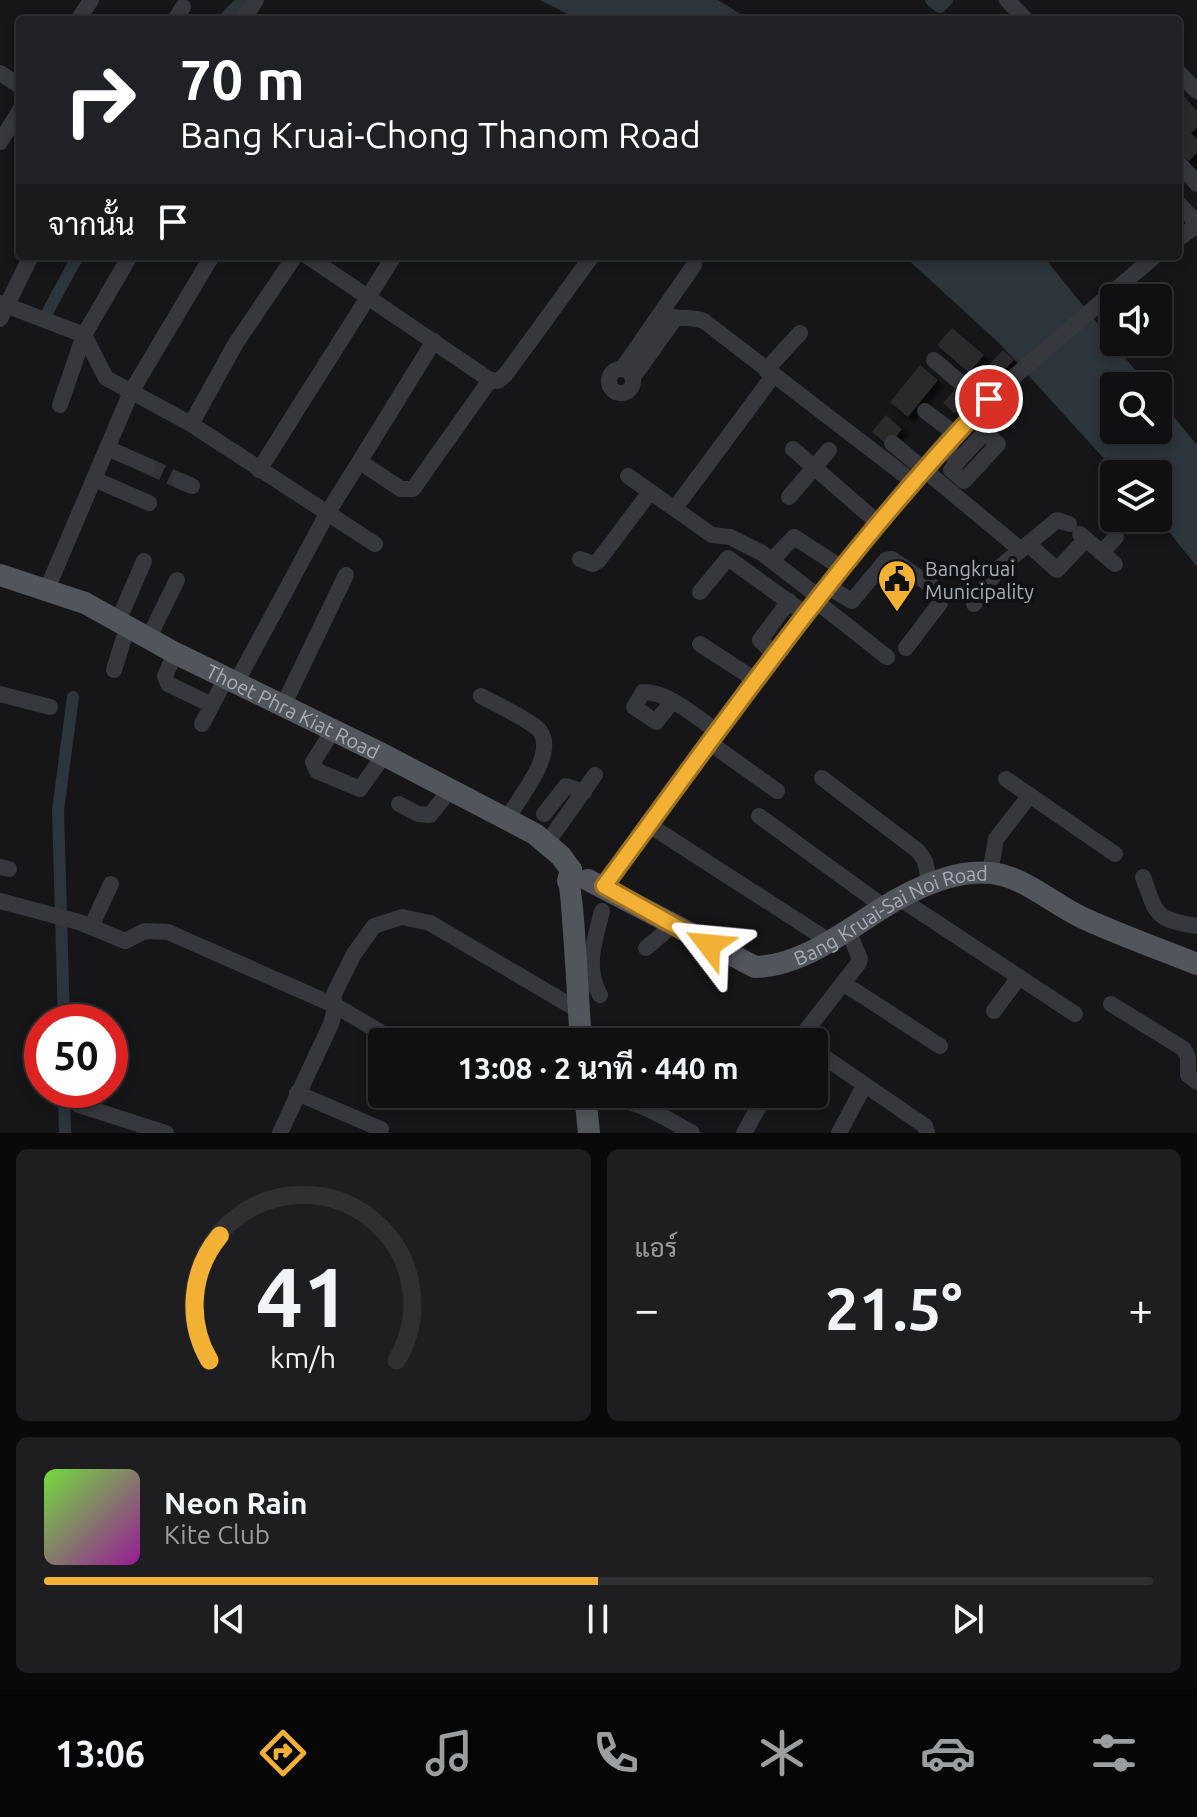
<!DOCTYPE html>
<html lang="th">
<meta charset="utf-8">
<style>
:root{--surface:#101012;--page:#1e1e20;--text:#f1f3f6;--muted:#9c9d9f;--line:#303032;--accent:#f2b134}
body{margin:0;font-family:Ubuntu,Sarabun,sans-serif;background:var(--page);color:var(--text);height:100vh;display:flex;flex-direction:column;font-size:30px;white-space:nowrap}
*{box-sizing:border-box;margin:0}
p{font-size:26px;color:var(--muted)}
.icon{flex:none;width:44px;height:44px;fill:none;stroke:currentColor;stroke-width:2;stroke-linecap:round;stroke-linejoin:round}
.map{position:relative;height:1133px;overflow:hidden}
.details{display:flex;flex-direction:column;gap:16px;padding:16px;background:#09090a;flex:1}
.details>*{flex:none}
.banner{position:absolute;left:16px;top:16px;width:1166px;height:244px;border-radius:8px;box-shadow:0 4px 12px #0003,0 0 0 2px var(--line);background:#202124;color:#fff;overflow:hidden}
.fabs{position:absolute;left:1100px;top:284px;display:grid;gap:16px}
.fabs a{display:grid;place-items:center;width:72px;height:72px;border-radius:8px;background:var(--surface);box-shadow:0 4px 12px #0003,0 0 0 2px var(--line);font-size:40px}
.speed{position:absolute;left:24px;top:1004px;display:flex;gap:16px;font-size:40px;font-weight:700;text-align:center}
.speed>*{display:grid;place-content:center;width:104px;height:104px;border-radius:50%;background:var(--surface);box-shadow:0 4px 12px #0003,0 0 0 2px var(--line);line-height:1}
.speed .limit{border:12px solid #d22;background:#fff;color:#111}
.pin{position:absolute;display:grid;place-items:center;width:68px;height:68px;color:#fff;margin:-34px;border:4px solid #fff;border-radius:50%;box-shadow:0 2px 8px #0007}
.me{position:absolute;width:88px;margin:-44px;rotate:299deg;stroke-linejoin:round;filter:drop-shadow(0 0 6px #0008)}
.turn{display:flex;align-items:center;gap:28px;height:168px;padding:0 32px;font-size:36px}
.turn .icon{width:104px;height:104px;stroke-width:2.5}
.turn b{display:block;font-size:56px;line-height:68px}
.then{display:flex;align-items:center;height:76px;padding:0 32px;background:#0003;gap:16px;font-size:30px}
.big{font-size:60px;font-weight:700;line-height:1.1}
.details .widget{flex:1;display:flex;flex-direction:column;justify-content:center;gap:12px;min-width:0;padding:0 28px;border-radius:12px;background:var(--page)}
.details .dial{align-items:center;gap:0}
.dial svg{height:208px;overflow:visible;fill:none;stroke:var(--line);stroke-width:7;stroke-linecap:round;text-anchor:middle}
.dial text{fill:var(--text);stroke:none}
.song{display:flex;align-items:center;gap:24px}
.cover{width:96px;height:96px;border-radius:12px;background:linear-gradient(135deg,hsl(100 70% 55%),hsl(300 70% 35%))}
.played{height:8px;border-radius:4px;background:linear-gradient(90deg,var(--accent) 50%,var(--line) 50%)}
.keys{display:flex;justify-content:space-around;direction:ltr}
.heat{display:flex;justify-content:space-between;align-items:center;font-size:44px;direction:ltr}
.details .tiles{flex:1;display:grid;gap:16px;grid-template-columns:1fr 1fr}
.widget:last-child{grid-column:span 2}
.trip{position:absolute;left:368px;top:1028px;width:460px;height:80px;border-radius:8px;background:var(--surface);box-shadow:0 4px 12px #0003,0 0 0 2px var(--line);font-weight:700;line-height:80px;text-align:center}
.dock{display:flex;height:128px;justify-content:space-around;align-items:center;background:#060607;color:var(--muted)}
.dock .icon{width:56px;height:56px}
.dock .selected{color:var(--accent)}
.dock b{font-size:36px;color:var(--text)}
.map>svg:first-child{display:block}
.water{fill:#2c353c}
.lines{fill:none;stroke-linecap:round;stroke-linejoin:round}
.canal{stroke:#2c353c;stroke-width:12}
.building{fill:#29292c;filter:url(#shadow)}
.minor-tunnel{stroke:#333438;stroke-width:16;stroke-dasharray:16 8;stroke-linecap:butt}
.minor{stroke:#37383d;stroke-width:16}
.major{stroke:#53555c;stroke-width:22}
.route-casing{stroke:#9d7322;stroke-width:20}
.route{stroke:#f2b134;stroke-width:14}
.labels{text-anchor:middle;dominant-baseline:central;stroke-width:8;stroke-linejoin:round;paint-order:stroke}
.poi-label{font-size:20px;fill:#a8adb8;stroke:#111113;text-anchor:start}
.street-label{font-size:20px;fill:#a8adb8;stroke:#111113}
</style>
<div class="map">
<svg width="1197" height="1133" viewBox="0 0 1197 1133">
<defs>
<filter id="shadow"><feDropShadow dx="5.5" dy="5.5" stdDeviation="2" flood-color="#0009"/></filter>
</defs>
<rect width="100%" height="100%" fill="#161618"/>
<g class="water">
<path d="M540,0h178l32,20h-171z"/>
<path d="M904,256h139l105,130h-34v44h44v-32l39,47v122l-39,-49v-44h-40l-119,-131z"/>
</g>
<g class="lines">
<g class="canal">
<path d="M931,0l9,7 7,-7"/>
<path d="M223,20l20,-20"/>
<path d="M48,311l30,-55"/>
<path d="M64,1022l-6,-212 15,-113"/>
<path d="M64,1090l1,43"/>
</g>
</g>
<g class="building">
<path d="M1184,96l13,15v17l-6,5 6,6v14l-8,8 -11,-11v-49z"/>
<path d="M952,328l32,27 -15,18 -32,-28z"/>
<path d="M1003,350l11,10 -20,20 -10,-10z"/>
<path d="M920,365l18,15 -30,37 -18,-15z"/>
<path d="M956,388l12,11 -13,15 -12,-11z"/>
<path d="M886,415l16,14 -13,17 -17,-14z"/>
</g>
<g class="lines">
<path class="minor-tunnel" d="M148,466l32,15"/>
<g class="minor">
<path d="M1007,0l19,20"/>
<path d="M78,20l13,-20"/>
<path d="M175,20l8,-13"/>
<path d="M243,20l13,-20"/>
<path d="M1178,72l19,19"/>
<path d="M0,73l20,13"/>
<path d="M0,142l20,-32"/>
<path d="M1178,162l19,22"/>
<path d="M1178,203l19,20"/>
<path d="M1178,239l19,-14"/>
<path d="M307,256l183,124 -77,109h-12l-41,-27"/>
<path d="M0,303l84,32 22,43 85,46 184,120"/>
<path d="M662,312c15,10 26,3 42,9l208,160"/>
<path d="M0,319l31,-63"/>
<path d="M934,360l51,44"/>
<path d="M622,369l72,-104"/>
<circle cx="621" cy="381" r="12"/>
<path d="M766,370l34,-37"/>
<path d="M633,377l41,-57"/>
<path d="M490,380l8,1 8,-7 86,-118"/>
<path d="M60,405l24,-70 46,-79"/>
<path d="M925,411l29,22"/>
<path d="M191,424l45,-81 59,-87"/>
<path d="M892,443l129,107"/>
<path d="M942,446l17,14 -8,10 13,11 34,-37 -13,-12 -26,28"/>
<path d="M107,448l41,18"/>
<path d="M793,449l84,73"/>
<path d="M259,470l135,-214"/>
<path d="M628,476l84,59 18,2 32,16 58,45"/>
<path d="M94,479l55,24"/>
<path d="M180,481l12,5"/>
<path d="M789,497l40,-47"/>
<path d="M681,500l92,-124"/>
<path d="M1080,534l35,30"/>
<path d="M1028,544l29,26 29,-31"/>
<path d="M1101,553l15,-16"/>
<path d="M580,559l13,5 6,-4 51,-68"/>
<path d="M772,560l22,-23 48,31"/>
<path d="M828,587l24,14 34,-41 6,-1 47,32 1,12 -34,45"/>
<path d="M47,589l84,-197 81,-136"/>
<path d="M700,592l28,-34 79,57"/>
<path d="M817,602l70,55"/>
<path d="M974,604l25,-36 58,-48 12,4"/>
<path d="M119,619l25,-58"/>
<path d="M149,637l28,-57"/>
<path d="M700,644l57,37"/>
<path d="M175,653l-10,23 3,8 44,21 14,-27"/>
<path d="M776,656l-16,-16 29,-39"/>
<path d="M114,670l14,-45"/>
<path d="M236,683l91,-169 107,-173"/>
<path d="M0,694l50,13"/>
<path d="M481,696c18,10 39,19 55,31 26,21 -17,71 -30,93"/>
<path d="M672,702l-16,20 -22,-15 9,-15c25,-1 54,26 75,40"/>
<path d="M283,706l63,-131"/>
<path d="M202,724l10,-19"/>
<path d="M334,729l-21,33 4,9 43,18 24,-34"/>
<path d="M710,743l67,48"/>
<path d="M822,778l96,73 7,10 5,23"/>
<path d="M1006,779l109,75"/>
<path d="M399,804l19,10 12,1 20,-25"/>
<path d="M544,814l22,-28 18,6"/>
<path d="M759,816l125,91"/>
<path d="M649,825l180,116"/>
<path d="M547,843l48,-68"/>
<path d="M0,867l9,2"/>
<path d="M990,873l6,-34 34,-44"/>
<path d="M1143,877c14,38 11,42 54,49"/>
<path d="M604,886l273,-364 70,-82 55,-53 153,-131"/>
<path d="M899,898l176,116"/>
<path d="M0,901l79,21 46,19 20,-10 23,1 168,74 -5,18 -51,109"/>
<path d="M91,927l20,-43"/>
<path d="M646,948l27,-23"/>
<path d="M843,983l97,63"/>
<path d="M600,995c-16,-28 -5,-55 2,-84"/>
<path d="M1111,1004l73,45 4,8v18l9,7"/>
<path d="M994,1011l25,-34"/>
<path d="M397,1042l-61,-36 -3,-10 21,-42 20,-28 28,-9 28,6 148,87"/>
<path d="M797,1042l61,-78 2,-5 -12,-29"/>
<path d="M814,1050l111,76 2,7"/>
<path d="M297,1093l84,36"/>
<path d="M586,1099c39,-7 73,15 106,34"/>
<path d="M79,1105l87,28"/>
<path d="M655,1111l10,-17"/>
<path d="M744,1133l22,-39"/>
<path d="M839,1133l25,-47"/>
</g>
<g class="major">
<path id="s1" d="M0,575l85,28 90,50 209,102 151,79 26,22 10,14"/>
<path d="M571,870l-3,11c5,8 11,139 13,161"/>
<path id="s2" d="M588,880l167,87c46,-1 89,-35 126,-58 33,-21 81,-44 121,-34 29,8 55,31 81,43 37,17 76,31 114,46"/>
<path d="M585,1094l4,39"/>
</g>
</g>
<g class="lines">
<g class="route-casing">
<path id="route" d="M709,945l-105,-59c123,-167 242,-338 385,-487"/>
</g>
<use href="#route" class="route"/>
</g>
<defs>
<g id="civic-pin" transform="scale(2)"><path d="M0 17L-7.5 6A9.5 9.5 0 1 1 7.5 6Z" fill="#f2b134" stroke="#111113"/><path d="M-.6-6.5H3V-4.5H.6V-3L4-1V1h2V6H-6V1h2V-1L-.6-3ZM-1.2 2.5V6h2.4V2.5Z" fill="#111"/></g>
</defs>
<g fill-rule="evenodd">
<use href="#civic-pin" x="897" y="579"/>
</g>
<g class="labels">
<g class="poi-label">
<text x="925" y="568">Bangkruai<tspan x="925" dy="23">Municipality</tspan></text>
</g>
<g class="street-label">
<text stroke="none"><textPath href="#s1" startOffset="324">Thoet Phra Kiat Road</textPath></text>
<text stroke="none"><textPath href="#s2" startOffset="336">Bang Kruai-Sai Noi Road</textPath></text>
</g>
</g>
</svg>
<div class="fabs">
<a><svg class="icon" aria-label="sound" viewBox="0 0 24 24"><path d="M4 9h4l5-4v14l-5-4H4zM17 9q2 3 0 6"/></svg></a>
<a><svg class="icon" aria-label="search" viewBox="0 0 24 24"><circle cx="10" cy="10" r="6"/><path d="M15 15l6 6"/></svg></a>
<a><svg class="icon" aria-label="layers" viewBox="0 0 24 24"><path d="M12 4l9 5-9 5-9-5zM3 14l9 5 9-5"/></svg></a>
</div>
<div class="speed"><div class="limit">50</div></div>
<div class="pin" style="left:989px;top:399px;background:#d93025"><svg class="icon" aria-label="arrive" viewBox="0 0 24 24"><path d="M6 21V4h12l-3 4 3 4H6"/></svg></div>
<svg class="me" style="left:709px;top:945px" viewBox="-20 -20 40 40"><path d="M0-17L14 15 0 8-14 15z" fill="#f2b134" stroke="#fff" stroke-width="4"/></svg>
<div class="trip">13:08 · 2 นาที · 440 m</div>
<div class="banner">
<div class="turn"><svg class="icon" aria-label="right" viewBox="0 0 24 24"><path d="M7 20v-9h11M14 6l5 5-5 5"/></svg><div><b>70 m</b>Bang Kruai-Chong Thanom Road</div></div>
<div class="then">จากนั้น<svg class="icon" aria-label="arrive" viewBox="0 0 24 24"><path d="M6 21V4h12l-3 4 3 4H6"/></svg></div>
</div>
</div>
<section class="details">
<div class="tiles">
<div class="widget dial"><svg viewBox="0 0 100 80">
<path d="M14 69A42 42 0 1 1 86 69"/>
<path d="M14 69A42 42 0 0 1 18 21" stroke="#f2b134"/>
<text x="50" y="56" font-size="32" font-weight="700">41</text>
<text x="50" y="72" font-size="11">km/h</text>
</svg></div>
<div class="widget"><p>แอร์</p>
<div class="heat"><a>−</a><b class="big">21.5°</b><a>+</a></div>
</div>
<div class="widget">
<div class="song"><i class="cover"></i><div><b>Neon Rain</b><p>Kite Club</p></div></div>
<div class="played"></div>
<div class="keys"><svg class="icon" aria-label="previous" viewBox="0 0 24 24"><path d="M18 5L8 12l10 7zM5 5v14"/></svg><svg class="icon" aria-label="pause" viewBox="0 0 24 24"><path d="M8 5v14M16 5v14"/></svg><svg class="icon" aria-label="next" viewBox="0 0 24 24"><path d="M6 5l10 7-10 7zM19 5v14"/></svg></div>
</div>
</div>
</section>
<nav class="dock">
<b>13:06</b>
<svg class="icon selected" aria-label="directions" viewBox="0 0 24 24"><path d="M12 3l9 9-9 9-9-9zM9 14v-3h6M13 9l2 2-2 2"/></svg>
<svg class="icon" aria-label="music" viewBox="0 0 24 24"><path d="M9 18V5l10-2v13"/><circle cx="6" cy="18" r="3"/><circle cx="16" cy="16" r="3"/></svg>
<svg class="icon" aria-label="phone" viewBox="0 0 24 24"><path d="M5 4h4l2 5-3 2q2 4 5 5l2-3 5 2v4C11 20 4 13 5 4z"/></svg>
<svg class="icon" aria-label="climate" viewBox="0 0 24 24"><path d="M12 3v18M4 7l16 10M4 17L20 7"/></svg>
<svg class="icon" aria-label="car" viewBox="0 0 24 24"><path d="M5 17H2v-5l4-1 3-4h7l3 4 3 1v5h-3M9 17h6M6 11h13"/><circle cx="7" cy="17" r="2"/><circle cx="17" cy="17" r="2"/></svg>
<svg class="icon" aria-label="filters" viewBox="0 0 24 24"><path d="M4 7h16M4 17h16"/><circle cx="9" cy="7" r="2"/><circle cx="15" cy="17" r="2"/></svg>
</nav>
